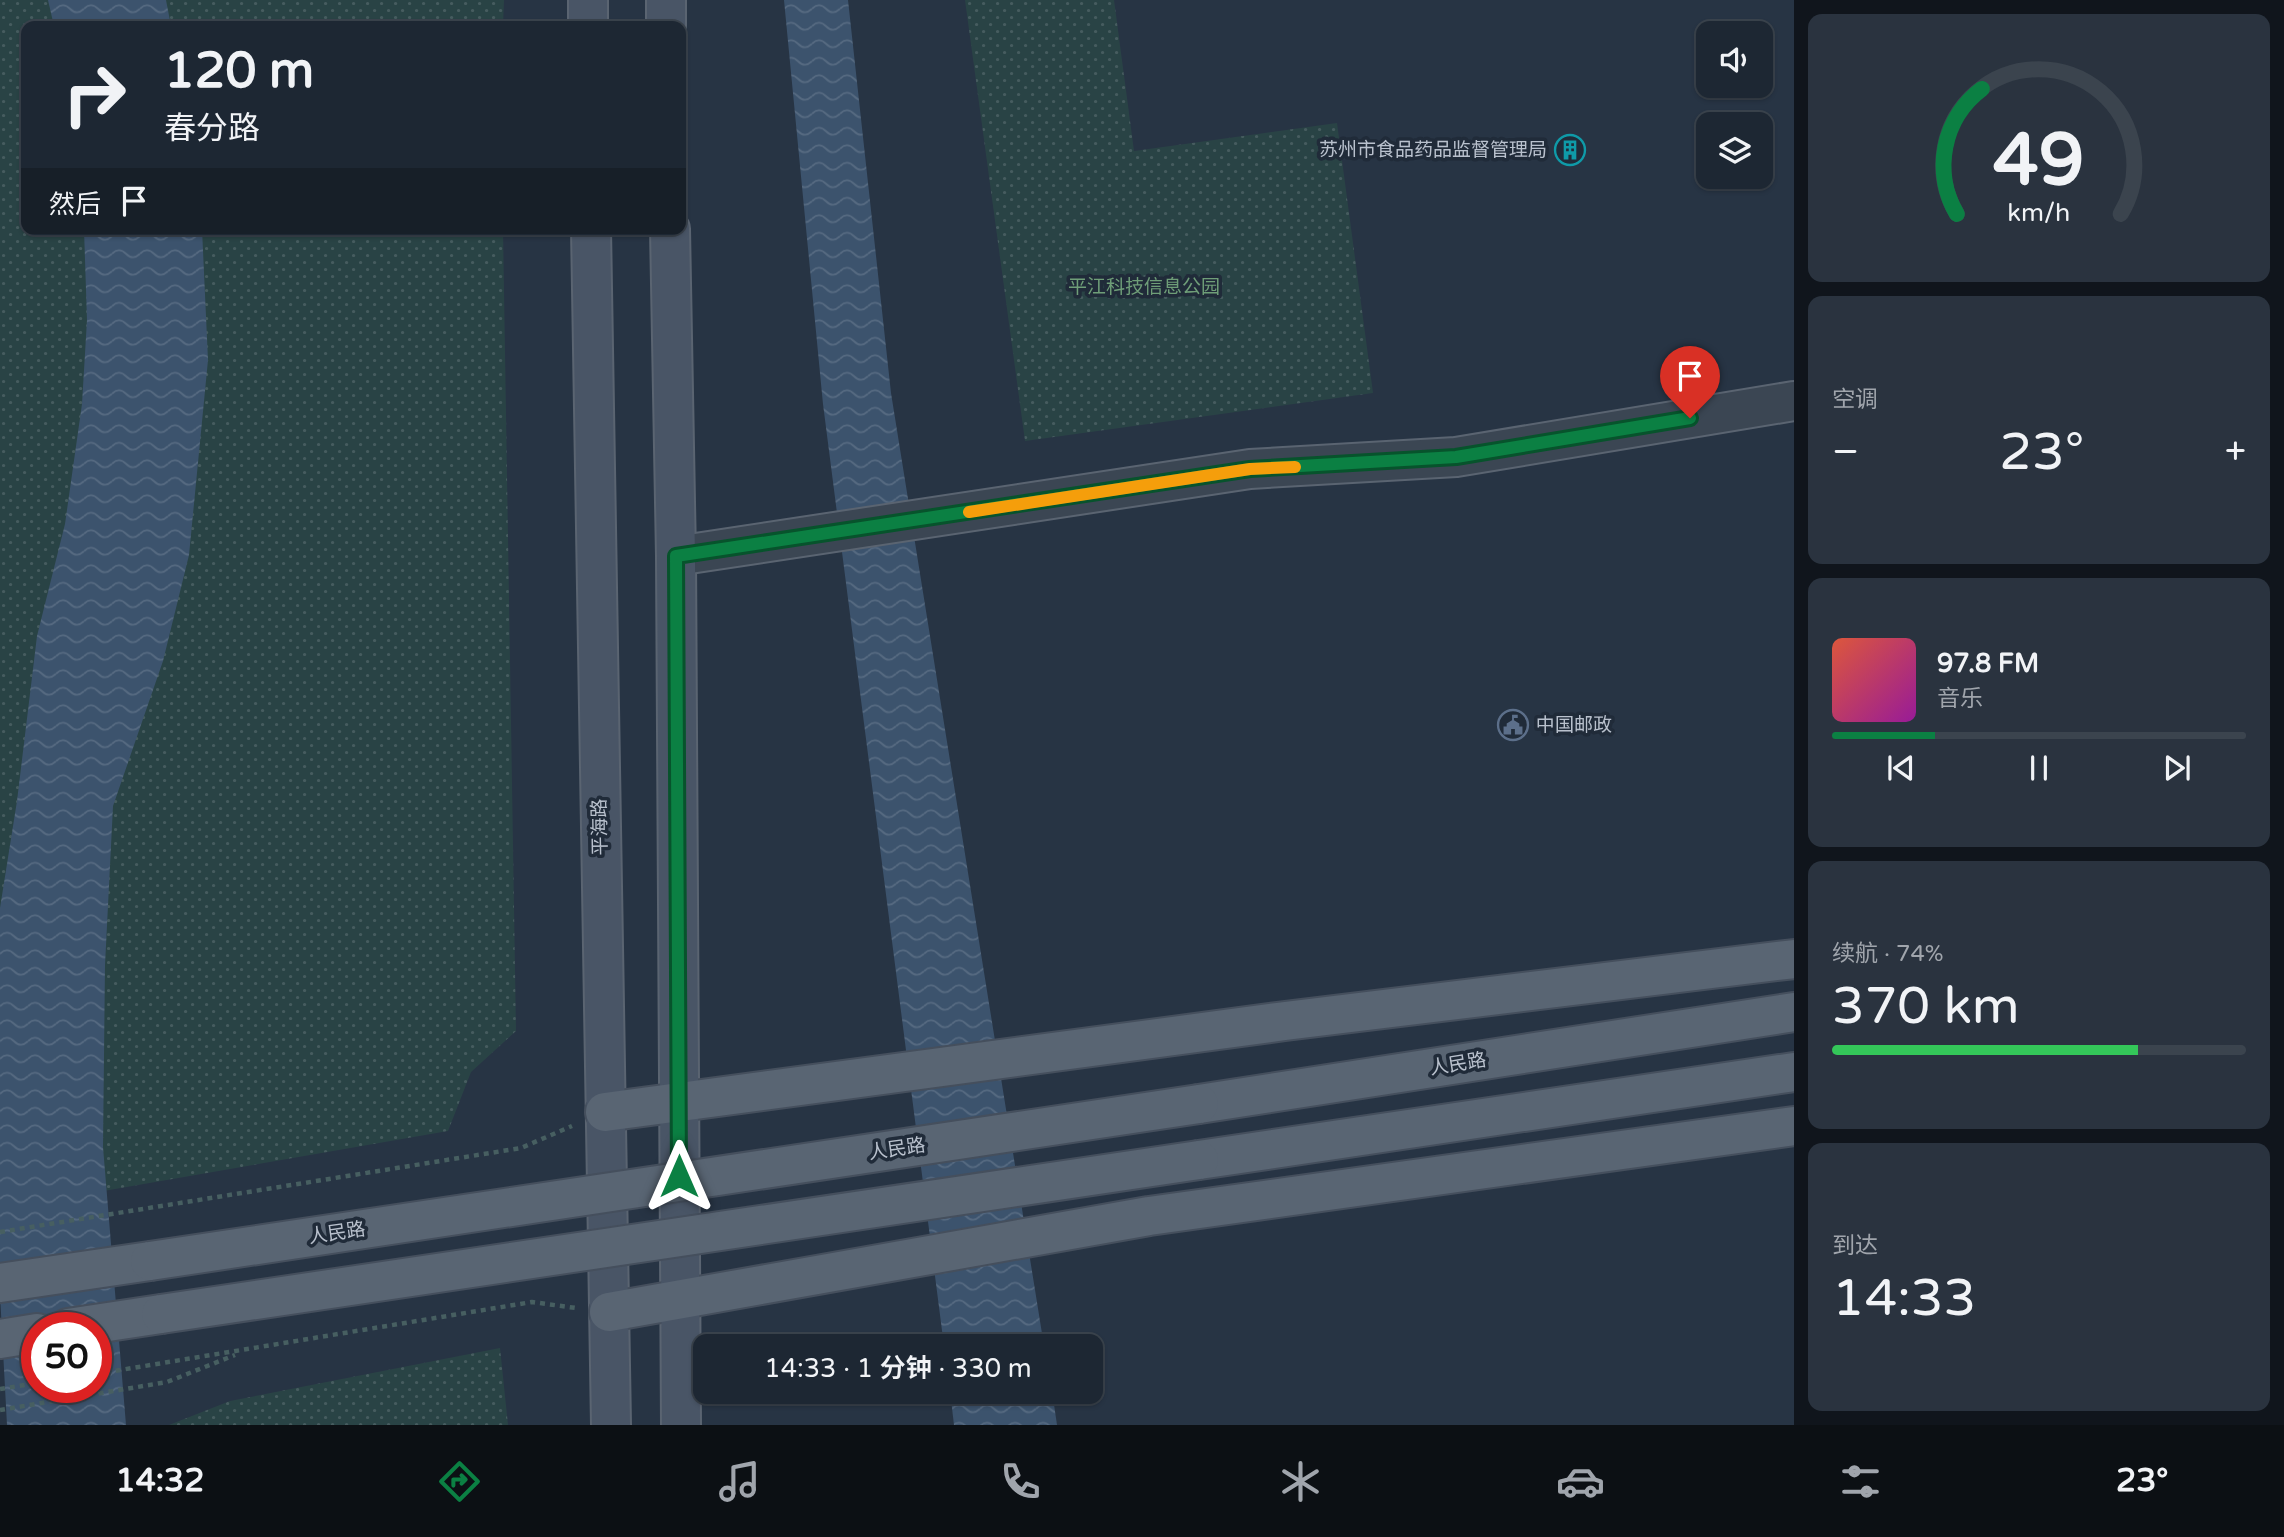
<!DOCTYPE html>
<html lang="zh">
<meta charset="utf-8">
<style>
:root{--surface:#1d2733;--page:#2a333f;--text:#f1f3f6;--muted:#a0a5ac;--line:#3b444e;--accent:#0b8043}
body{margin:0;font-family:"Varela Round","Noto Sans SC",sans-serif;background:var(--page);color:var(--text);height:100vh;display:flex;flex-direction:column;font-size:26px;white-space:nowrap}
*{box-sizing:border-box;margin:0}
p{font-size:23px;color:var(--muted)}
.icon{flex:none;width:38px;height:38px;fill:none;stroke:currentColor;stroke-width:2;stroke-linecap:round;stroke-linejoin:round}
.map{position:relative;flex:1;overflow:hidden}
.details{display:flex;flex-direction:column;gap:14px;padding:14px;background:#10151c;width:490px}
.details>*{flex:none}
.guide{position:absolute;left:21px;top:21px;width:665px;height:214px;border-radius:14px;box-shadow:0 2px 5px #0004,0 0 0 2px var(--line);background:#1d2733;color:var(--text);overflow:hidden}
.fabs{position:absolute;left:1696px;top:21px;display:grid;gap:14px}
.fabs a{display:grid;place-items:center;width:77px;height:77px;border-radius:14px;background:var(--surface);box-shadow:0 2px 5px #0004,0 0 0 2px var(--line);font-size:35px}
.speed{position:absolute;left:21px;top:1312px;display:flex;gap:14px;font-size:35px;font-weight:700;text-align:center}
.speed>*{display:grid;place-content:center;width:91px;height:91px;border-radius:50%;background:var(--surface);box-shadow:0 2px 5px #0004,0 0 0 2px var(--line);line-height:1}
.speed .limit{border:10px solid #d22;background:#fff;color:#111}
.pin{position:absolute;display:grid;place-items:center;width:60px;height:60px;color:#fff;margin:-72px -30px;border-radius:50% 50% 50% 0;rotate:-45deg;box-shadow:0 0 7px #0007}
.pin .icon{rotate:45deg}
.me{position:absolute;width:77px;margin:-38px;rotate:0deg;stroke-linejoin:round;filter:drop-shadow(0 0 5px #0008)}
.turn{display:flex;align-items:center;gap:24px;height:147px;padding:0 28px;font-size:32px}
.turn .icon{width:91px;height:91px;stroke-width:2.5}
.turn b{display:block;font-size:49px;line-height:60px}
.then{display:flex;align-items:center;height:66px;padding:0 28px;background:#0003;gap:14px;font-size:26px}
.big{font-size:52px;font-weight:600;line-height:1.1}
.details .tile{flex:1;display:flex;flex-direction:column;justify-content:center;gap:10px;min-width:0;padding:0 24px;border-radius:14px;background:var(--page)}
.details .dial{align-items:center;gap:0}
.dial svg{height:182px;overflow:visible;fill:none;stroke:var(--line);stroke-width:7;stroke-linecap:round;text-anchor:middle}
.dial text{fill:var(--text);stroke:none}
.song{display:flex;align-items:center;gap:21px}
.cover{width:84px;height:84px;border-radius:10px;background:linear-gradient(135deg,hsl(10 70% 55%),hsl(300 70% 35%))}
.played{height:7px;border-radius:4px;background:linear-gradient(90deg,var(--accent) 25%,var(--line) 25%)}
.keys{display:flex;justify-content:space-around;direction:ltr}
.heat{display:flex;justify-content:space-between;align-items:center;font-size:38px;direction:ltr}
.charge{height:10px;border-radius:5px;background:linear-gradient(90deg,#34c759 74%,var(--line) 0)}
.trip{position:absolute;left:693px;top:1334px;width:410px;height:70px;border-radius:14px;background:var(--surface);box-shadow:0 2px 5px #0004,0 0 0 2px var(--line);font-weight:600;line-height:70px;text-align:center}
.dock{display:flex;height:112px;justify-content:space-around;align-items:center;background:#0c1014;color:var(--muted)}
.dock .icon{width:49px;height:49px}
.dock .current{color:var(--accent)}
.dock b{font-size:32px;color:var(--text)}
main{display:flex;flex:1;min-height:0}
.map>svg:first-child{display:block}
.park{fill:url(#park-dots)}
.water{fill:url(#water-waves);fill-rule:evenodd}
.lines{fill:none;stroke-linecap:round;stroke-linejoin:round}
.tertiary-casing{stroke:#5a6471;stroke-width:42}
.secondary-casing{stroke:#5a6471;stroke-width:42}
.primary-casing{stroke:#454f5d;stroke-width:42}
.path{stroke:#475f61;stroke-width:4.5;stroke-dasharray:5 5;stroke-linecap:butt}
.tertiary{stroke:#3b4653;stroke-width:38}
.secondary{stroke:#495566;stroke-width:38}
.primary{stroke:#596573;stroke-width:38}
.primary-bridge-casing{stroke:#454f5d;stroke-width:42;stroke-linecap:butt}
.primary-bridge{stroke:#596573;stroke-width:38}
.route-casing{stroke:#07532c;stroke-width:18}
.route{stroke:#0b8043;stroke-width:12}
.slow{stroke:#f59e0b;stroke-width:12}
.labels{text-anchor:middle;dominant-baseline:central;stroke-width:7;stroke-linejoin:round;paint-order:stroke}
.poi-label{font-size:19px;fill:#b9c1cd;stroke:#202b39;text-anchor:end}
.park-label{font-size:19px;fill:#6f9e78;stroke:#202b39}
.street-label{font-size:19px;fill:#b9c1cd;stroke:#202b39}
</style>
<main>
<div class="map">
<svg width="1794" height="1425" viewBox="0 0 1794 1425">
<defs>
<pattern id="park-dots" width="8" height="8" patternUnits="userSpaceOnUse" patternTransform="scale(1.75)"><rect width="8" height="8" fill="#294345"/><path d="M2 2h.1M6 6h.1" fill="none" stroke="#465c5f" stroke-width="1.8" stroke-linecap="round"/></pattern>
<pattern id="water-waves" width="16" height="10" patternUnits="userSpaceOnUse" patternTransform="scale(1.75)"><rect width="16" height="10" fill="#3c536d"/><path d="M0 5q4-4 8 0t8 0" fill="none" stroke="#566a81"/></pattern>
</defs>
<rect width="100%" height="100%" fill="#273444"/>
<g class="park">
<path d="M0,0h504l-1,26h-477v203h477l13,802 -45,41 -23,59 -448,78z"/>
<path d="M965,0h149l20,151 203,-28 36,270 -348,48z"/>
<path d="M500,1348l8,77h-339l61,-24z"/>
</g>
<g class="water">
<path d="M48,0h118l5,26h-117z"/>
<path d="M784,0h64l43,393 153,953h-100l-121,-942z"/>
<path d="M84,229h118l6,131 -19,195 -26,106 -50,145 -8,159 -2,182 23,278h-119l-7,-131v-386l17,-107 20,-165 28,-112 17,-120 5,-84zM37,1328h59v60h-59z"/>
<path d="M950,1391h102l5,34h-103z"/>
</g>
<g class="lines">
<g class="tertiary-casing">
<path id="tertiary" d="M676,556l574,-87 206,-12 338,-56"/>
</g>
<g class="secondary-casing">
<g id="secondary">
<path d="M588,0v26"/>
<path d="M666,0v26"/>
<path d="M591,229l20,1196"/>
<path d="M670,229l6,327 5,869"/>
</g>
</g>
<g class="primary-casing">
<g id="primary">
<path d="M1199,1104l595,-92"/>
<path d="M605,1112l680,-91 509,-62"/>
<path d="M1199,1160l595,-88"/>
<path d="M0,1283l150,-22"/>
<path d="M609,1312l540,-96 645,-90"/>
<path d="M68,1328l93,-14"/>
<path d="M0,1339l37,-6"/>
</g>
</g>
<g class="path">
<path d="M0,1232l521,-84 51,-22"/>
<path d="M96,1374l436,-72 44,6"/>
<path d="M0,1389l37,-6"/>
<path d="M0,1410l167,-28 68,-27"/>
</g>
<use href="#tertiary" class="tertiary"/>
<use href="#secondary" class="secondary"/>
<use href="#primary" class="primary"/>
<g class="primary-bridge-casing">
<g id="primary-bridge">
<path d="M150,1261l1049,-157"/>
<path d="M161,1314l1038,-154"/>
</g>
</g>
<use href="#primary-bridge" class="primary-bridge"/>
</g>
<g class="lines">
<g class="route-casing">
<path id="route" d="M679,1176l-3,-620 574,-87 206,-12 234,-39"/>
</g>
<use href="#route" class="route"/>
<path class="slow" d="M969,512l281,-43 45,-2"/>
</g>
<defs>
<g id="building-ring" transform="scale(1.575)"><circle r="9.5" fill="#202b39" stroke="#0f9aa8" stroke-width="1.5"/><path d="M-4-6H4V6H1V3H-1V6H-4ZM-2.5-4.3h1.7v1.8h-1.7ZM.8-4.3h1.7v1.8H.8ZM-2.5-1h1.7V.8h-1.7ZM.8-1h1.7V.8H.8Z" fill="#0f9aa8"/></g>
<g id="civic-ring" transform="scale(1.575)"><circle r="9.5" fill="#202b39" stroke="#5c6f8a" stroke-width="1.5"/><path d="M-.6-6.5H3V-4.5H.6V-3L4-1V1h2V6H-6V1h2V-1L-.6-3ZM-1.2 2.5V6h2.4V2.5Z" fill="#5c6f8a"/></g>
</defs>
<g fill-rule="evenodd">
<use href="#building-ring" x="1570" y="150"/>
<use href="#civic-ring" x="1513" y="725"/>
</g>
<g class="labels">
<g class="poi-label">
<text x="1547" y="150">苏州市食品药品监督管理局</text>
<text x="1536" y="725" text-anchor="start">中国邮政</text>
</g>
<g class="park-label">
<text x="1144" y="287">平江科技信息公园</text>
</g>
<g class="street-label">
<text transform="translate(600 827) rotate(-91)">平海路</text>
<text transform="translate(1458 1064) rotate(-9)">人民路</text>
<text transform="translate(897 1149) rotate(-8)">人民路</text>
<text transform="translate(337 1233) rotate(-8)">人民路</text>
</g>
</g>
</svg>
<div class="fabs">
<a><svg class="icon" aria-label="sound" viewBox="0 0 24 24"><path d="M4 9h4l5-4v14l-5-4H4zM17 9q2 3 0 6"/></svg></a>
<a><svg class="icon" aria-label="layers" viewBox="0 0 24 24"><path d="M12 4l9 5-9 5-9-5zM3 14l9 5 9-5"/></svg></a>
</div>
<div class="speed"><div class="limit">50</div></div>
<div class="pin" style="left:1690px;top:418px;background:#d93025"><svg class="icon" aria-label="arrive" viewBox="0 0 24 24"><path d="M6 21V4h12l-3 4 3 4H6"/></svg></div>
<svg class="me" style="left:679px;top:1176px" viewBox="-20 -20 40 40"><path d="M0-17L14 15 0 8-14 15z" fill="#0b8043" stroke="#fff" stroke-width="4"/></svg>
<div class="trip">14:33 · 1 分钟 · 330 m</div>
<div class="guide">
<div class="turn"><svg class="icon" aria-label="right" viewBox="0 0 24 24"><path d="M7 20v-9h11M14 6l5 5-5 5"/></svg><div><b>120 m</b>春分路</div></div>
<div class="then">然后<svg class="icon" aria-label="arrive" viewBox="0 0 24 24"><path d="M6 21V4h12l-3 4 3 4H6"/></svg></div>
</div>
</div>
<section class="details">
<div class="tile dial"><svg viewBox="0 0 100 80">
<path d="M14 69A42 42 0 1 1 86 69"/>
<path d="M14 69A42 42 0 0 1 25 14" stroke="#0b8043"/>
<text x="50" y="56" font-size="32" font-weight="700">49</text>
<text x="50" y="72" font-size="11">km/h</text>
</svg></div>
<div class="tile"><p>空调</p>
<div class="heat"><a>−</a><b class="big">23°</b><a>+</a></div>
</div>
<div class="tile">
<div class="song"><i class="cover"></i><div><b>97.8 FM</b><p>音乐</p></div></div>
<div class="played"></div>
<div class="keys"><svg class="icon" aria-label="previous" viewBox="0 0 24 24"><path d="M18 5L8 12l10 7zM5 5v14"/></svg><svg class="icon" aria-label="pause" viewBox="0 0 24 24"><path d="M8 5v14M16 5v14"/></svg><svg class="icon" aria-label="next" viewBox="0 0 24 24"><path d="M6 5l10 7-10 7zM19 5v14"/></svg></div>
</div>
<div class="tile"><p>续航 · 74%</p><b class="big">370 km</b><div class="charge"></div></div>
<div class="tile"><p>到达</p><b class="big">14:33</b></div>
</section>
</main>
<nav class="dock">
<b>14:32</b>
<svg class="icon current" aria-label="directions" viewBox="0 0 24 24"><path d="M12 3l9 9-9 9-9-9zM9 14v-3h6M13 9l2 2-2 2"/></svg>
<svg class="icon" aria-label="music" viewBox="0 0 24 24"><path d="M9 18V5l10-2v13"/><circle cx="6" cy="18" r="3"/><circle cx="16" cy="16" r="3"/></svg>
<svg class="icon" aria-label="phone" viewBox="0 0 24 24"><path d="M5 4h4l2 5-3 2q2 4 5 5l2-3 5 2v4C11 20 4 13 5 4z"/></svg>
<svg class="icon" aria-label="climate" viewBox="0 0 24 24"><path d="M12 3v18M4 7l16 10M4 17L20 7"/></svg>
<svg class="icon" aria-label="car" viewBox="0 0 24 24"><path d="M5 17H2v-5l4-1 3-4h7l3 4 3 1v5h-3M9 17h6M6 11h13"/><circle cx="7" cy="17" r="2"/><circle cx="17" cy="17" r="2"/></svg>
<svg class="icon" aria-label="filters" viewBox="0 0 24 24"><path d="M4 7h16M4 17h16"/><circle cx="9" cy="7" r="2"/><circle cx="15" cy="17" r="2"/></svg>
<b>23°</b>
</nav>
